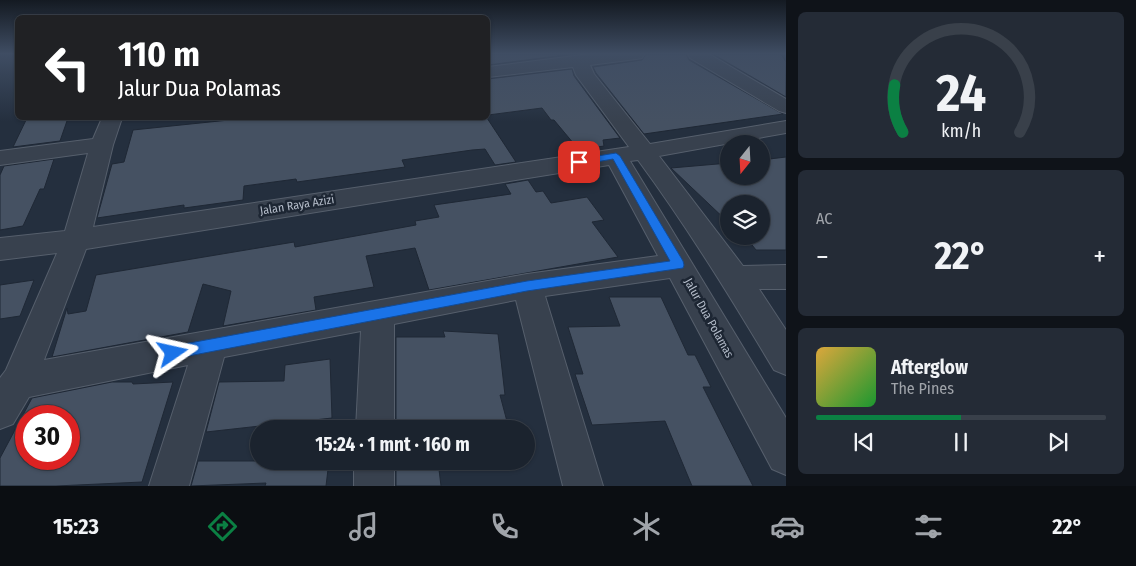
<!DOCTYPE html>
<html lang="id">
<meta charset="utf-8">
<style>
:root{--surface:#1b232e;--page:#242b36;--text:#f1f3f6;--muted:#a0a4aa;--line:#39404a;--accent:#0b8043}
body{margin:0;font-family:"Fira Sans Condensed",sans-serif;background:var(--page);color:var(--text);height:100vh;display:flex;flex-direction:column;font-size:19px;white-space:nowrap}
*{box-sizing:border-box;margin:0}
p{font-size:16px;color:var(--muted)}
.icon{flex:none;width:28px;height:28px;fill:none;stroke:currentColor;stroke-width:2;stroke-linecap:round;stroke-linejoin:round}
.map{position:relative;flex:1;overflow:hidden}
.sheet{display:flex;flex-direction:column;gap:12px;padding:12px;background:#0f1319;width:350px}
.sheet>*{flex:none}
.banner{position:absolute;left:15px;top:15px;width:475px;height:105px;border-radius:8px;box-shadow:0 1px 4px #0004,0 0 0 1px var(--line);background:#202124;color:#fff;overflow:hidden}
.needle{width:32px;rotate:198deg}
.buttons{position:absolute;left:720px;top:135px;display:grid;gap:10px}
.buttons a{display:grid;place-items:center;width:50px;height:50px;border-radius:50%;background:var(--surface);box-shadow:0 1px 4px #0004,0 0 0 1px var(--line);font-size:25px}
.speed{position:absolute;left:15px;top:405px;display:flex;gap:10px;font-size:25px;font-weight:700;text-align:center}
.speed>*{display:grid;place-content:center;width:65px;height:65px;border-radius:50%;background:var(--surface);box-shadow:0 1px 4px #0004,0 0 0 1px var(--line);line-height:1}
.speed .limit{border:8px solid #d22;background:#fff;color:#111}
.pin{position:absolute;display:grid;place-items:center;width:42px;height:42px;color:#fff;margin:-21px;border-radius:10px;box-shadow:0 2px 8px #0006}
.me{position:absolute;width:55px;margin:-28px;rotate:79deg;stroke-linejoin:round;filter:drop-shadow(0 0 4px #0008)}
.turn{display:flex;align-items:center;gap:18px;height:105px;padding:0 20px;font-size:22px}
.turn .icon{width:65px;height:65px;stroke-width:2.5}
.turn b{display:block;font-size:35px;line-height:42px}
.big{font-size:38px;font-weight:700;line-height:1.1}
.sheet .card{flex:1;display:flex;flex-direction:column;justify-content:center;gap:8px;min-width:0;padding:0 18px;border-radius:8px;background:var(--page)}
.sheet .dial{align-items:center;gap:0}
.dial svg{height:130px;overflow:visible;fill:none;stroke:var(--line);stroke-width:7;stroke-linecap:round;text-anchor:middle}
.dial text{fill:var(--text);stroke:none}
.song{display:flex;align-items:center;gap:15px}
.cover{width:60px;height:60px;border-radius:8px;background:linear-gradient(135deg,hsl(40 70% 55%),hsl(130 70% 35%))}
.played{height:5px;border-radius:2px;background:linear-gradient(90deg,var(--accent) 50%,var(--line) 50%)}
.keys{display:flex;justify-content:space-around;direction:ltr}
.heat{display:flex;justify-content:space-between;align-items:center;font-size:28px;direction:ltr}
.trip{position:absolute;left:250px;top:420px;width:285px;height:50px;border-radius:25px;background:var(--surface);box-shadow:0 1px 4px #0004,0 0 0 1px var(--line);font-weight:700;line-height:50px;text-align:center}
.tab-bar{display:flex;height:80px;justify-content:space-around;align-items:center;background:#0b0e12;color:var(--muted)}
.tab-bar .icon{width:35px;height:35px}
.tab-bar .active{color:var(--accent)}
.tab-bar b{font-size:22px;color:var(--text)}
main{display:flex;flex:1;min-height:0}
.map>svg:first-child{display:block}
.building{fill:#455162;stroke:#1f2835;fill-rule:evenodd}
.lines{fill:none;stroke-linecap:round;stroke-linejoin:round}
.minor-casing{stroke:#565f6c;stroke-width:2}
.minor{fill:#38414e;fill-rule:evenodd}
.route{fill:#1a73e8;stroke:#114b97}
.labels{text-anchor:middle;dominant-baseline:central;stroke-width:5;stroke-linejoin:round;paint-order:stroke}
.street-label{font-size:12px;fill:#b4bcc9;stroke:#1d2633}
</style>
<main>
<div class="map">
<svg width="786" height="486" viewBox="0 0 786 486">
<rect width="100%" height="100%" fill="#242f3e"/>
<g class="building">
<path d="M488,54h84l-84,11z"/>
<path d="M646,54h40l3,6 94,54 -139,20 -48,-61 -3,-6 49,-7z"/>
<path d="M713,54h68l5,8v35z"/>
<path d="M572,69l2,7 46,62 -17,2 1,6 -25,4 -25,-30h-3l-9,-12 -54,7v-36z"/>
<path d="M27,118h41l-8,23 -47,6z"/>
<path d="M248,118h239l29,44 -21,3 -10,-16 -13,1 -70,10 3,7 -108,15 -1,-3 -52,7 -1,14 -59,8v-3l-87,13 15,-54 12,-2 9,-32z"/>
<path d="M786,157v93h-30l-11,-14h16v-32h-32v19l-58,-55 58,-5v13h32v-16z"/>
<path d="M54,159l-10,30h-4l-17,37 -23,4v-55l4,-9z"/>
<path d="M528,180l8,12 7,-1 8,12 36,-6 17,23 -12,2 26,35 -189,33 -14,-42 -49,8 8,31 -60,10 2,13 -93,16 8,-35 -28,-7 -15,48 -136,25 15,-49 1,6 18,-3 10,-36 198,-33 1,5 121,-22 -1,-4 24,-4 -5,-12 77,-11 -6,-10z"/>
<path d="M34,280l-14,36 -20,3v-34z"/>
<path d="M609,297h52l27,58h7l16,32h-8l50,99h-61l-27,-65 -73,4 -17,-51h8l-15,-47 52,-1z"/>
<path d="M443,331l55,3 7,61h-5l9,34h-113v-92h49z"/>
<path d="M330,359l2,59 -126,14 13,-50 65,-1 1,-16z"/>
<path d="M112,382h20l1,2 40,-2 -31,100 -86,4h-56v-28l32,-60zM26,416h43v43h-43z"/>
<path d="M198,461h131l-3,25h-61l1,-3 -75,3z"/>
<path d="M396,461h42l3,25h-45z"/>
</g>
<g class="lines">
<g class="minor-casing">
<g id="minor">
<path d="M590,54h54l-2,4 -6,1 -46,6 4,9 56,70 136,-23v12l-127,23 84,110 43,-1v24h-27l27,41v45l-12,-5c-43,-72 -86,-142 -136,-210l-8,1 156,257v57l-14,-6 -102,-191 -125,18 58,190h-40l-47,-186 -122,24v105h-38l5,-98 -137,26 -35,129h-40l39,-121 -159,32 -16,27 -13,5v-51l6,-8 51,-117 -57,7v-22l65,-7 23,-78 -88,12v-14l93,-12 9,-21h20l-9,27 -20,82 536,-80 -53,-72 -3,-8 -85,10v-10zM609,165l49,91 -131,18 -483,86 42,-111z"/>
<path d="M688,54h21l77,45v14l-7,-2 -89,-53z"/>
<rect x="354" y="461" width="40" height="25"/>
</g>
</g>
<use href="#minor" class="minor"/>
</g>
<linearGradient id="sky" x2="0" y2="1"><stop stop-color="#141a22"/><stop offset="0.44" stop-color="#3f4d63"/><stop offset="1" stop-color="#3f4d63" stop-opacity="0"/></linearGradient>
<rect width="786" height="122" fill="url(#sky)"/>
<path class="route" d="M616,153l4,3 63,105 1,4 -1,3 -156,23 -354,68 -5,-2 -2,-4 2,-5 5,-2 354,-65 143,-20 -57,-102 -34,6 -5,-3 5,-3z"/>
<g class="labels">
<g class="street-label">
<text transform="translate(297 205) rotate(-9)">Jalan Raya Azizi</text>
<text transform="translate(709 318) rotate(61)">Jalur Dua Polamas</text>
</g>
</g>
</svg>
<div class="buttons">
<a><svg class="needle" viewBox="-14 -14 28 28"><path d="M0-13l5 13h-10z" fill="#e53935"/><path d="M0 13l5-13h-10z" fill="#a0a4aa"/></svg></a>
<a><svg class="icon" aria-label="layers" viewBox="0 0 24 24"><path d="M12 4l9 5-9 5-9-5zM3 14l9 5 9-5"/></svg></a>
</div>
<div class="speed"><div class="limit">30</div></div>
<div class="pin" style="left:579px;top:162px;background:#d93025"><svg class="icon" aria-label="arrive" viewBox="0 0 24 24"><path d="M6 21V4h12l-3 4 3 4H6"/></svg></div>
<svg class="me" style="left:173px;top:353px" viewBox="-20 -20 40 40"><path d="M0-17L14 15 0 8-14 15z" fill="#1a73e8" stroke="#fff" stroke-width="4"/></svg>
<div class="trip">15:24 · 1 mnt · 160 m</div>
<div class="banner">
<div class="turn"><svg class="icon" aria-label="left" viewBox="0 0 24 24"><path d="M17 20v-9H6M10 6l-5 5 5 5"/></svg><div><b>110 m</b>Jalur Dua Polamas</div></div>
</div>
</div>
<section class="sheet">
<div class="card dial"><svg viewBox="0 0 100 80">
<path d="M14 69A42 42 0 1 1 86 69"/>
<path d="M14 69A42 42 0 0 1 9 40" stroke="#0b8043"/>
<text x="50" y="56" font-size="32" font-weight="700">24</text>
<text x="50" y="72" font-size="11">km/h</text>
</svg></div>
<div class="card"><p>AC</p>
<div class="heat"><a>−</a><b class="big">22°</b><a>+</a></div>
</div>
<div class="card">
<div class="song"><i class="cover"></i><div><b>Afterglow</b><p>The Pines</p></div></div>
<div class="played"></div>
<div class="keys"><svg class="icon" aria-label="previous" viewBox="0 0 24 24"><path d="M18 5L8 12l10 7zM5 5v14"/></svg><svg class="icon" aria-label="pause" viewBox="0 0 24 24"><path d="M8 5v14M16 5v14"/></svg><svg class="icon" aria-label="next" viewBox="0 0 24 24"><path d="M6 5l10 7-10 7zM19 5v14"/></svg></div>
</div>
</section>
</main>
<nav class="tab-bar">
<b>15:23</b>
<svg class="icon active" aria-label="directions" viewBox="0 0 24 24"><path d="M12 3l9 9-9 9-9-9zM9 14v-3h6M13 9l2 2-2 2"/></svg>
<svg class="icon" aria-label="music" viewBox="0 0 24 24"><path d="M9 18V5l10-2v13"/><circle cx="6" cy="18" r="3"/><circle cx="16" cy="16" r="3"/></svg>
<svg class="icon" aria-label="phone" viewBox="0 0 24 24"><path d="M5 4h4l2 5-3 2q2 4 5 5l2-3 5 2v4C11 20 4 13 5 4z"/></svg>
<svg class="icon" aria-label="climate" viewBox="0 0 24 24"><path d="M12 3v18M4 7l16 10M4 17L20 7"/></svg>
<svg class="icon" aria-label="car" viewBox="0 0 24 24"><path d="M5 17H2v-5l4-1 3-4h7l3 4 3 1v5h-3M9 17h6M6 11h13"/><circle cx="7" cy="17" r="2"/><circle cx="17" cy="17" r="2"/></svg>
<svg class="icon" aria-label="filters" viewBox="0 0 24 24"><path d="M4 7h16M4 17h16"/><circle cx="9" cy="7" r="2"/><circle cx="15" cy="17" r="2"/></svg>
<b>22°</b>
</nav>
